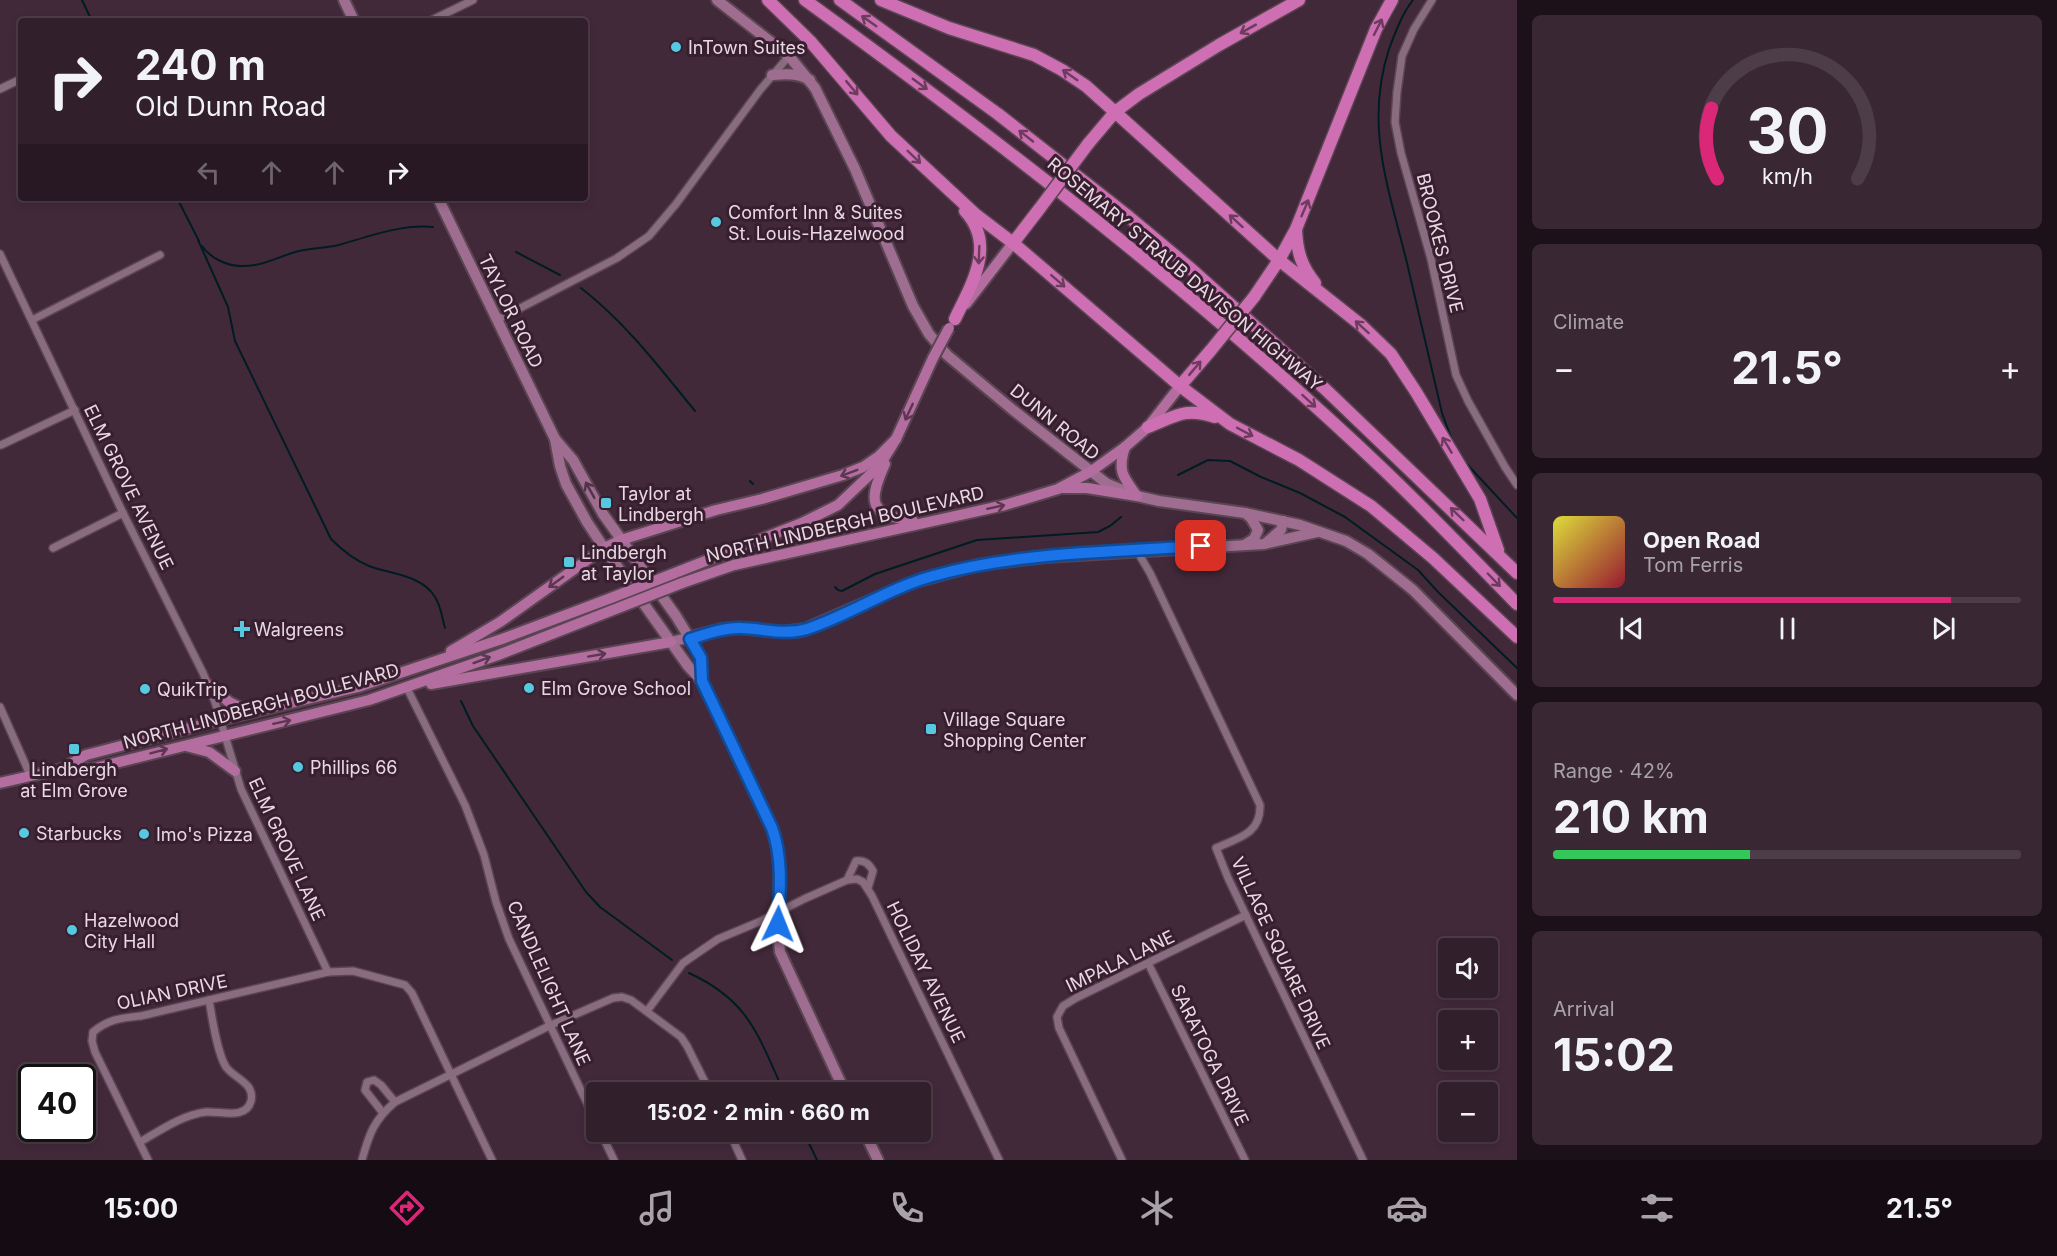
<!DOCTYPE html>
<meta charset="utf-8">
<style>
:root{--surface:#321f2c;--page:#3a2734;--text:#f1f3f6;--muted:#a8a2a9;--line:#4d3d48;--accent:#db2777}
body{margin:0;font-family:Inter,sans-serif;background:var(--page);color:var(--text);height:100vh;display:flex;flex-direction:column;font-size:22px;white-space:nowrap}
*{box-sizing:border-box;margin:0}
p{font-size:20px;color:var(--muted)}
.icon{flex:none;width:33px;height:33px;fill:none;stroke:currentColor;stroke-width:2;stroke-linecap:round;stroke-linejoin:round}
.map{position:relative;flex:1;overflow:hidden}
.drawer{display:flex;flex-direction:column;gap:15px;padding:15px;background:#1c1118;width:540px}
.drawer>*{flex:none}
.hud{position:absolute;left:18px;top:18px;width:570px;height:183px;border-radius:6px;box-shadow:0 3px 9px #0003,0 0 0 2px var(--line);background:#321f2c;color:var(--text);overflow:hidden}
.controls{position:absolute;left:1438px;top:938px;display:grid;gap:12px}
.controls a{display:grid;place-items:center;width:60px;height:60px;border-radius:6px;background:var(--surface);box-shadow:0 3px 9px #0003,0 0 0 2px var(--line);font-size:30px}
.speed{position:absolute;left:18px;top:1064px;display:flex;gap:12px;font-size:30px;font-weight:700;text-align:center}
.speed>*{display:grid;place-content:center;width:78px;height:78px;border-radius:50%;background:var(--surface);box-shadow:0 3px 9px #0003,0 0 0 2px var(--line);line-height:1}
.speed .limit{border:3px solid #111;border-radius:9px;background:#fff;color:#111}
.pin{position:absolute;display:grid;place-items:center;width:51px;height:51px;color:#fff;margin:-26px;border-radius:12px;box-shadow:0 3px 9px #0006}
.me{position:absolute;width:66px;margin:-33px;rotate:2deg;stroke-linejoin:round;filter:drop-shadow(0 0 4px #0008)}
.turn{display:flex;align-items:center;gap:21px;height:126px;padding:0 18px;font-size:27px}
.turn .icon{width:78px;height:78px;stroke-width:2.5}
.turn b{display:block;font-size:42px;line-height:51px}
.lanes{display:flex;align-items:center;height:57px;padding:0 18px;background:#0003;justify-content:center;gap:30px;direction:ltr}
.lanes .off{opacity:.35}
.big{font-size:45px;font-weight:700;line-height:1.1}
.drawer .tile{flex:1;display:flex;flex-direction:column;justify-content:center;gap:9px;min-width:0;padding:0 21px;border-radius:9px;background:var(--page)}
.drawer .dial{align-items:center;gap:0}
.dial svg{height:156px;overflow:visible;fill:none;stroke:var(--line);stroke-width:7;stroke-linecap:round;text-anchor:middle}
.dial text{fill:var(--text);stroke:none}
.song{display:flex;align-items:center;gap:18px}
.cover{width:72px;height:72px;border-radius:9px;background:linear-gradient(135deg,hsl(60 70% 55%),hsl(350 70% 35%))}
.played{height:6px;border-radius:3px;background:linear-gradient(90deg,var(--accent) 85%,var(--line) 85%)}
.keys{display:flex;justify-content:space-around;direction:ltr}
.heat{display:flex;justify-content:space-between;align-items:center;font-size:33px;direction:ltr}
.charge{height:9px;border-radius:4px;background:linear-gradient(90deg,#34c759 42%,var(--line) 0)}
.trip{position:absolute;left:586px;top:1082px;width:345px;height:60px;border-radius:6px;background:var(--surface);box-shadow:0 3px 9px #0003,0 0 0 2px var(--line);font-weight:700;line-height:60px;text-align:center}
.tabs{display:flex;height:96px;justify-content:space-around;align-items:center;background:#140c12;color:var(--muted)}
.tabs .icon{width:42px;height:42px}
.tabs .active{color:var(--accent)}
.tabs b{font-size:27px;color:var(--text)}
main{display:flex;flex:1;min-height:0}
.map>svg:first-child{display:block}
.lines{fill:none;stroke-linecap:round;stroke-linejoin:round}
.stream{stroke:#001c23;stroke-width:2}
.street-casing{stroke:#5a4553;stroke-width:10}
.secondary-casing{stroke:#5a4553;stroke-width:14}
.primary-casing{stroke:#5a4553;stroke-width:14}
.highway-casing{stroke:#5a4553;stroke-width:15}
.street{stroke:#8a6c80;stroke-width:7}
.secondary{stroke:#9f6d8f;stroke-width:10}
.primary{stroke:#b36e9f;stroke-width:10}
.highway{stroke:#cf6fb3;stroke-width:12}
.primary-bridge-casing{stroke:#5a4553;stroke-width:14;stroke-linecap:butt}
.highway-bridge-casing{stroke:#5a4553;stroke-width:15;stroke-linecap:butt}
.primary-bridge{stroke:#b36e9f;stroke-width:10}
.highway-bridge{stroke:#cf6fb3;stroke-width:12}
.oneway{stroke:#6d3b5e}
.oneway2{stroke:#5d3751}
.oneway3{stroke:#523248}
.route-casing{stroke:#114b97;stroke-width:15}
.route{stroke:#1a73e8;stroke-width:10}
.poi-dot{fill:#56c9e1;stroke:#381f30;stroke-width:2}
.labels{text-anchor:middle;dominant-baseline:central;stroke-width:6;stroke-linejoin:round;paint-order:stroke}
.poi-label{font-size:18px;fill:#e9d9e3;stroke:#381f30;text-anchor:start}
.street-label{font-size:18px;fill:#e9d9e3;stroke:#381f30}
</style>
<main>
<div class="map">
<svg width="1517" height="1160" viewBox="0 0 1517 1160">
<rect width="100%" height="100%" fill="#42293a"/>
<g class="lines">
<g class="stream">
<path d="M82,0l10,21"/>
<path d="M1413,0c-11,14 -18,33 -24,49 -25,77 0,140 18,214 12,50 23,100 35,150l11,30"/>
<path d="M177,198l22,43"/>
<path d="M198,240l30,67 7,34 96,198c11,11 23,21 38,27 21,8 53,9 66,31 6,9 7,21 10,31"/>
<path d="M202,246c8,12 25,20 39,20 21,1 38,-10 58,-15 13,-3 27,-3 40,-6 31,-9 63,-21 94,-18"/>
<path d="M516,252l44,23"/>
<path d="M581,288c45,35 78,79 114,123"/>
<path d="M1464,461l53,57"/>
<path d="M1178,475l30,-15 22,1 31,16 39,16 45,24 73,53 20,22 79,76"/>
<path d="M750,481l3,3"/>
<path d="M835,587l3,3 4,1 33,-17 102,-34 121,-8 12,-6 11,-9"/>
<path d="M461,701l12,25 113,166 14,15 72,53"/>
<path d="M689,973c61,28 69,63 95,119"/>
<path d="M803,1131l14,29"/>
</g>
<g class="street-casing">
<g id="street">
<path d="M1432,0l-18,29 -12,27 -5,36 -2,30 6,31 30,106 25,116 12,26 37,66 12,18"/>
<path d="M430,21l43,-21"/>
<path d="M0,89l21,-10"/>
<path d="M0,254l123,259 80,160 12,29 26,87 87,183"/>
<path d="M32,320l128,-65"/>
<path d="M497,320l120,-62 32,-22 27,-32 84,-114 29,-34"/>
<path d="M1,445l74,-35"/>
<path d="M53,548l70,-35"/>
<path d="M1137,551l13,22 110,232c1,29 -22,33 -44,43l12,30 135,282"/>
<path d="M407,688l58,117 19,50 12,47 13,37 88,185"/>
<path d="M0,707l31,70"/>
<path d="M847,880l9,-19c9,-1 13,3 17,10l-5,17"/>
<path d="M1148,963l97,197"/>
<path d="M647,1011l36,-48 35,-24 43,-18 43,-22 43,-19 10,-1 6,3 9,14 127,264"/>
<path d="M383,1113l-18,-23 2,-8 7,-2 7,5 14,17"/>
<path d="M600,1131l14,29"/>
<path d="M729,1131l13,29"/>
<path d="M140,1142c21,-12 42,-27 66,-30 15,-1 40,8 45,-11 4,-18 -16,-22 -25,-34 -9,-14 -14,-50 -17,-67"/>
<path d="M148,1160l-53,-108 -3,-11 1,-9c16,-13 28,-14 48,-16l187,-44 25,-1 52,14 7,8 80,167"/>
<path d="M362,1160c7,-26 12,-40 33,-58l156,-77 62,-27 9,-1 9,3 50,37 6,9 23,46"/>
<path d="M1122,1160l-63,-132 -2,-11 6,-11 13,-8 170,-83"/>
</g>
</g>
<g class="secondary-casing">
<g id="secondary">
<path d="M344,0l10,21"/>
<path d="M717,0l72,56 26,32 40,81 58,137 16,28 18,21 66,55 93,73 31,13 22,5 86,12 55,12 46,16 22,13 45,36 104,105"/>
<path d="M772,75c14,-1 25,-2 38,5"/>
<path d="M438,198l117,241 5,27 6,18 21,38 17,26 84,118 14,15 70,147c14,40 3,83 8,124l65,140"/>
<path d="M555,439l18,21 30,54 73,102 14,23 11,19 1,23"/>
<path d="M1245,513l6,5 7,12 -4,9 -8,5"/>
<path d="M1267,542l14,-12 2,-9"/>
<path d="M671,642l51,-13 17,-1 43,4 23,-3 106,-46 67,-18 67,-8 219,-13 53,-12"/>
<path d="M864,1131l14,29"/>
</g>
</g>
<g class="primary-casing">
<g id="primary">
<path d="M966,304l47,-61"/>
<path d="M1125,447c-8,24 -2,30 12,49"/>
<path d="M885,464c-17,37 -17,51 28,57"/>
<path d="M1063,488h24l50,8"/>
<path d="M675,573l127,-50 36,-18 42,-40 16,-26 37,-81"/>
<path d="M682,583l52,-18 271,-60 53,-16 32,-17 35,-25 23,-20 32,-41"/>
<path d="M451,651l49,-29 104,-74 17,-8 95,-30 46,-11 81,-24 20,-8 16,-11 17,-17"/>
<path d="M431,684l240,-42"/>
<path d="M208,685l21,17 20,10"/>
<path d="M186,746l23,6 26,19"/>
<path d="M62,769l24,-14 150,-39 122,-29 144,-48 109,-41"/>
<path d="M0,783l61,-14h30l278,-69 129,-45 120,-47"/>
</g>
</g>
<g class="highway-casing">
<g id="highway">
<path d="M768,0l42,41 81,95 84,78 38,29 167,143 50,38 69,36 72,46 62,52 84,79"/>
<path d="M805,0c201,146 399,299 580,471 45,43 88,88 132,133"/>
<path d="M840,0l158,114 131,103 61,51 134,120 193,185"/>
<path d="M881,0l68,28 85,27 28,15 24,16 29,26 164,148 82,65 30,29 25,38 64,107 18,51"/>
<path d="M1088,144l27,-32 24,-18 80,-49 80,-45"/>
<path d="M1296,230c1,21 5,36 19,53"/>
<path d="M1013,243l27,-35"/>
<path d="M1254,297l25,-37 17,-31 80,-200 16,-29"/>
<path d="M955,319c16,-34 42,-74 10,-108"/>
<path d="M1180,386l31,-36"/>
<path d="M1148,427c28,-11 37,-20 67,-10"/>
</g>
</g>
<use href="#street" class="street"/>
<use href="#secondary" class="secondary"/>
<use href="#primary" class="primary"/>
<use href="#highway" class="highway"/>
<g class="primary-bridge-casing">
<g id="primary-bridge">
<path d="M933,358l16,-30"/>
<path d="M611,598l64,-25"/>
<path d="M618,608l64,-25"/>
</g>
</g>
<g class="highway-bridge-casing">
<g id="highway-bridge">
<path d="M1040,208l48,-64"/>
<path d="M1211,350l43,-53"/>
</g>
</g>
<use href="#primary-bridge" class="primary-bridge"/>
<use href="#highway-bridge" class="highway-bridge"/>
</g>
<defs><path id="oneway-shaft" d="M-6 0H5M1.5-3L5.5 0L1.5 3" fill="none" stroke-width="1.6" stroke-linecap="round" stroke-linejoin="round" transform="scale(1.5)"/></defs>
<g class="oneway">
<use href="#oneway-shaft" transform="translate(869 21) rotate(-145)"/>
<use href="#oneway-shaft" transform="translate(1378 27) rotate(-63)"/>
<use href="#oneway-shaft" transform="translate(1248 29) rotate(151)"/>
<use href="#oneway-shaft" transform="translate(1070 75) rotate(-145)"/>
<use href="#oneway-shaft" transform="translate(920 84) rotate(36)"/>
<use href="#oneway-shaft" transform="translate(852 88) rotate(50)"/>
<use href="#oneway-shaft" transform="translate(1026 136) rotate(-142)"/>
<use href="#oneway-shaft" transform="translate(914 157) rotate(44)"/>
<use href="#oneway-shaft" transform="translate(1305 208) rotate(-67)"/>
<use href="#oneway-shaft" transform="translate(1236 221) rotate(-138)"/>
<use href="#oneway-shaft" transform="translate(979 255) rotate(92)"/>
<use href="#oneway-shaft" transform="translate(1058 281) rotate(41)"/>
<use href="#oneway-shaft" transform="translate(1362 327) rotate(-138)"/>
<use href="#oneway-shaft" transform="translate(1195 368) rotate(-50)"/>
<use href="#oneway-shaft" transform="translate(1309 401) rotate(42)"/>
<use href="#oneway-shaft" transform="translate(1245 432) rotate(28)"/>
<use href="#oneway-shaft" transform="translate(1447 445) rotate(-121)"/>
<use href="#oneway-shaft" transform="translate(1457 514) rotate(-136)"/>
<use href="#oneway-shaft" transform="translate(1494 580) rotate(46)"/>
</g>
<g class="oneway2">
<use href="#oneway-shaft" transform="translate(909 412) rotate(115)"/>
<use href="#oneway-shaft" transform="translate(849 473) rotate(159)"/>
<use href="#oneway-shaft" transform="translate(996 507) rotate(-12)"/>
<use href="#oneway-shaft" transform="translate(556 582) rotate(144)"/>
<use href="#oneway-shaft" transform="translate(597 655) rotate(-10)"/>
<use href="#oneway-shaft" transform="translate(482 660) rotate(-20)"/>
<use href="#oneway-shaft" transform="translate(282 722) rotate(-12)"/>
<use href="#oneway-shaft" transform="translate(159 751) rotate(-15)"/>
</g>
<use class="oneway3" href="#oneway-shaft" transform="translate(590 490) rotate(-119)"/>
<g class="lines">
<g class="route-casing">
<path id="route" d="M778,924c2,-32 5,-66 -6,-96l-70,-147 -1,-23 -11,-19c16,-5 32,-11 49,-11 22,0 45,8 68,1 43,-14 82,-41 126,-53 84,-24 181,-24 268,-30"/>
</g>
<use href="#route" class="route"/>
</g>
<g class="poi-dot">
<circle cx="676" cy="47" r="6"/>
<circle cx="716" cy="222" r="6"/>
<rect x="600" y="497" width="12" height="12" rx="3"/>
<rect x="563" y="556" width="12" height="12" rx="3"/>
<path d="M239 620h6v6h6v6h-6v6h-6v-6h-6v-6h6z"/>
<circle cx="529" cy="688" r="6"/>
<circle cx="145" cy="689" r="6"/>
<rect x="925" y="723" width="12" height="12" rx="3"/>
<rect x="68" y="743" width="12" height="12" rx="3"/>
<circle cx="298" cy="767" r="6"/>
<circle cx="24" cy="833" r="6"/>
<circle cx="144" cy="834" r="6"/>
<circle cx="72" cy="930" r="6"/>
</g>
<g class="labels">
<g class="poi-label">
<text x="688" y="47">InTown Suites</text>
<text x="728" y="212">Comfort Inn &amp; Suites<tspan x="728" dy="21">St. Louis-Hazelwood</tspan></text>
<text x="618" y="493">Taylor at<tspan x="618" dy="21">Lindbergh</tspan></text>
<text x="581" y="552">Lindbergh<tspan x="581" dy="21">at Taylor</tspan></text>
<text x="254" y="629">Walgreens</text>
<text x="541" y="688">Elm Grove School</text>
<text x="157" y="689">QuikTrip</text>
<text x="943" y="719">Village Square<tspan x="943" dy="21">Shopping Center</tspan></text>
<text x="310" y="767">Phillips 66</text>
<text x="74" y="769" text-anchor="middle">Lindbergh<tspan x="74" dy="21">at Elm Grove</tspan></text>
<text x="36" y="833">Starbucks</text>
<text x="156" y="834">Imo's Pizza</text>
<text x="84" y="920">Hazelwood<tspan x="84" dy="21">City Hall</tspan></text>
</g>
<g class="street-label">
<text transform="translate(1440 243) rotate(76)">BROOKES DRIVE</text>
<text transform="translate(1185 274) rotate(40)">ROSEMARY STRAUB DAVISON HIGHWAY</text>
<text transform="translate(511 311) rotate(64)">TAYLOR ROAD</text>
<text transform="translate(1055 422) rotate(39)">DUNN ROAD</text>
<text transform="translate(129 487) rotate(64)">ELM GROVE AVENUE</text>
<text transform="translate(845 524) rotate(-13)">NORTH LINDBERGH BOULEVARD</text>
<text transform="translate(261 706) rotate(-15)">NORTH LINDBERGH BOULEVARD</text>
<text transform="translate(287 849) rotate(65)">ELM GROVE LANE</text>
<text transform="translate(1281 953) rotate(65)">VILLAGE SQUARE DRIVE</text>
<text transform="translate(1120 961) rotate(-26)">IMPALA LANE</text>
<text transform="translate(926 972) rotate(64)">HOLIDAY AVENUE</text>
<text transform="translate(549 983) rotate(66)">CANDLELIGHT LANE</text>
<text transform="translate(172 992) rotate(-12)">OLIAN DRIVE</text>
<text transform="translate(1210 1055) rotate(64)">SARATOGA DRIVE</text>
</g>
</g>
</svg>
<div class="controls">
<a><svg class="icon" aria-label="sound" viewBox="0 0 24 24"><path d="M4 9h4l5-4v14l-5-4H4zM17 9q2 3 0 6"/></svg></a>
<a>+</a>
<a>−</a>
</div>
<div class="speed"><div class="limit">40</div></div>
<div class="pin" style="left:1201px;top:546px;background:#d93025"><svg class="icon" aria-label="arrive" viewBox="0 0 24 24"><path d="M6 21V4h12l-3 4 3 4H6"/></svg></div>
<svg class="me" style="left:778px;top:924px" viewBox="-20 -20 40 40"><path d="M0-17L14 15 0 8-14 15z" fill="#1a73e8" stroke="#fff" stroke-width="4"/></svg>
<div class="trip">15:02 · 2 min · 660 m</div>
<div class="hud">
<div class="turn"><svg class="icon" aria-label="right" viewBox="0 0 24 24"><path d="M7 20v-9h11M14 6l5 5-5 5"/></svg><div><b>240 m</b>Old Dunn Road</div></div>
<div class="lanes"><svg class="icon off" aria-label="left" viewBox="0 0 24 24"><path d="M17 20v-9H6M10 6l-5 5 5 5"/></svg><svg class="icon off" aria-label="ahead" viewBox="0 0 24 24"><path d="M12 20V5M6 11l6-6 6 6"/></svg><svg class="icon off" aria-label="ahead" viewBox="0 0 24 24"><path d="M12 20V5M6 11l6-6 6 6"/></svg><svg class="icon" aria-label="right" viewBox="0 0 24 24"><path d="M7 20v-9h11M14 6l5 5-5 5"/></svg></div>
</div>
</div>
<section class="drawer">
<div class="tile dial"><svg viewBox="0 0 100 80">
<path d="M14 69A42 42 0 1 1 86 69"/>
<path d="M14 69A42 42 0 0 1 11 33" stroke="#db2777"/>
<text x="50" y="56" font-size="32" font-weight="700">30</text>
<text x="50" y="72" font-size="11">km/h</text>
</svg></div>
<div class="tile"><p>Climate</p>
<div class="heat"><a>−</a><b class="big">21.5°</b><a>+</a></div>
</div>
<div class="tile">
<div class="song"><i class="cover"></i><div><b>Open Road</b><p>Tom Ferris</p></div></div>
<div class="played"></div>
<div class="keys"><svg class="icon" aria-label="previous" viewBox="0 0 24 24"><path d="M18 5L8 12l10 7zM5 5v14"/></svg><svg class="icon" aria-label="pause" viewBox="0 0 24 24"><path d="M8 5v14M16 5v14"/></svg><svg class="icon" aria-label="next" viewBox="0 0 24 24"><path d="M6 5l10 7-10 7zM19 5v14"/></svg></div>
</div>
<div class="tile"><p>Range · 42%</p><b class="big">210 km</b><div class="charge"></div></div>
<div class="tile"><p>Arrival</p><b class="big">15:02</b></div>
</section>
</main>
<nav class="tabs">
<b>15:00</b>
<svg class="icon active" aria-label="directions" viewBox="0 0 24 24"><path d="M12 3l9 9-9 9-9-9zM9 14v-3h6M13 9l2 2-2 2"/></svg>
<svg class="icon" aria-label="music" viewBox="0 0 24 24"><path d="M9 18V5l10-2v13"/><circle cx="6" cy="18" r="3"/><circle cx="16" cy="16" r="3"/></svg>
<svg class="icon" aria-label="phone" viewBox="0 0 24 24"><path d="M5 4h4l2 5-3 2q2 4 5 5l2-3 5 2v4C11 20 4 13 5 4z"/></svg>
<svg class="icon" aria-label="climate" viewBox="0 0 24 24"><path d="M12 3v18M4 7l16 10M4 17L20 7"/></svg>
<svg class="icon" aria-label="car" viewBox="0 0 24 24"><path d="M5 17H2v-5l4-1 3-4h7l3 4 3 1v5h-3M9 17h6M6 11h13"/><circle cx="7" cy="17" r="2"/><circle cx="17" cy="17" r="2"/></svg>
<svg class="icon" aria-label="filters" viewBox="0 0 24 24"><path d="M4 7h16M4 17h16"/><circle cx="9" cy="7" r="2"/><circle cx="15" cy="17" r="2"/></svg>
<b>21.5°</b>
</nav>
